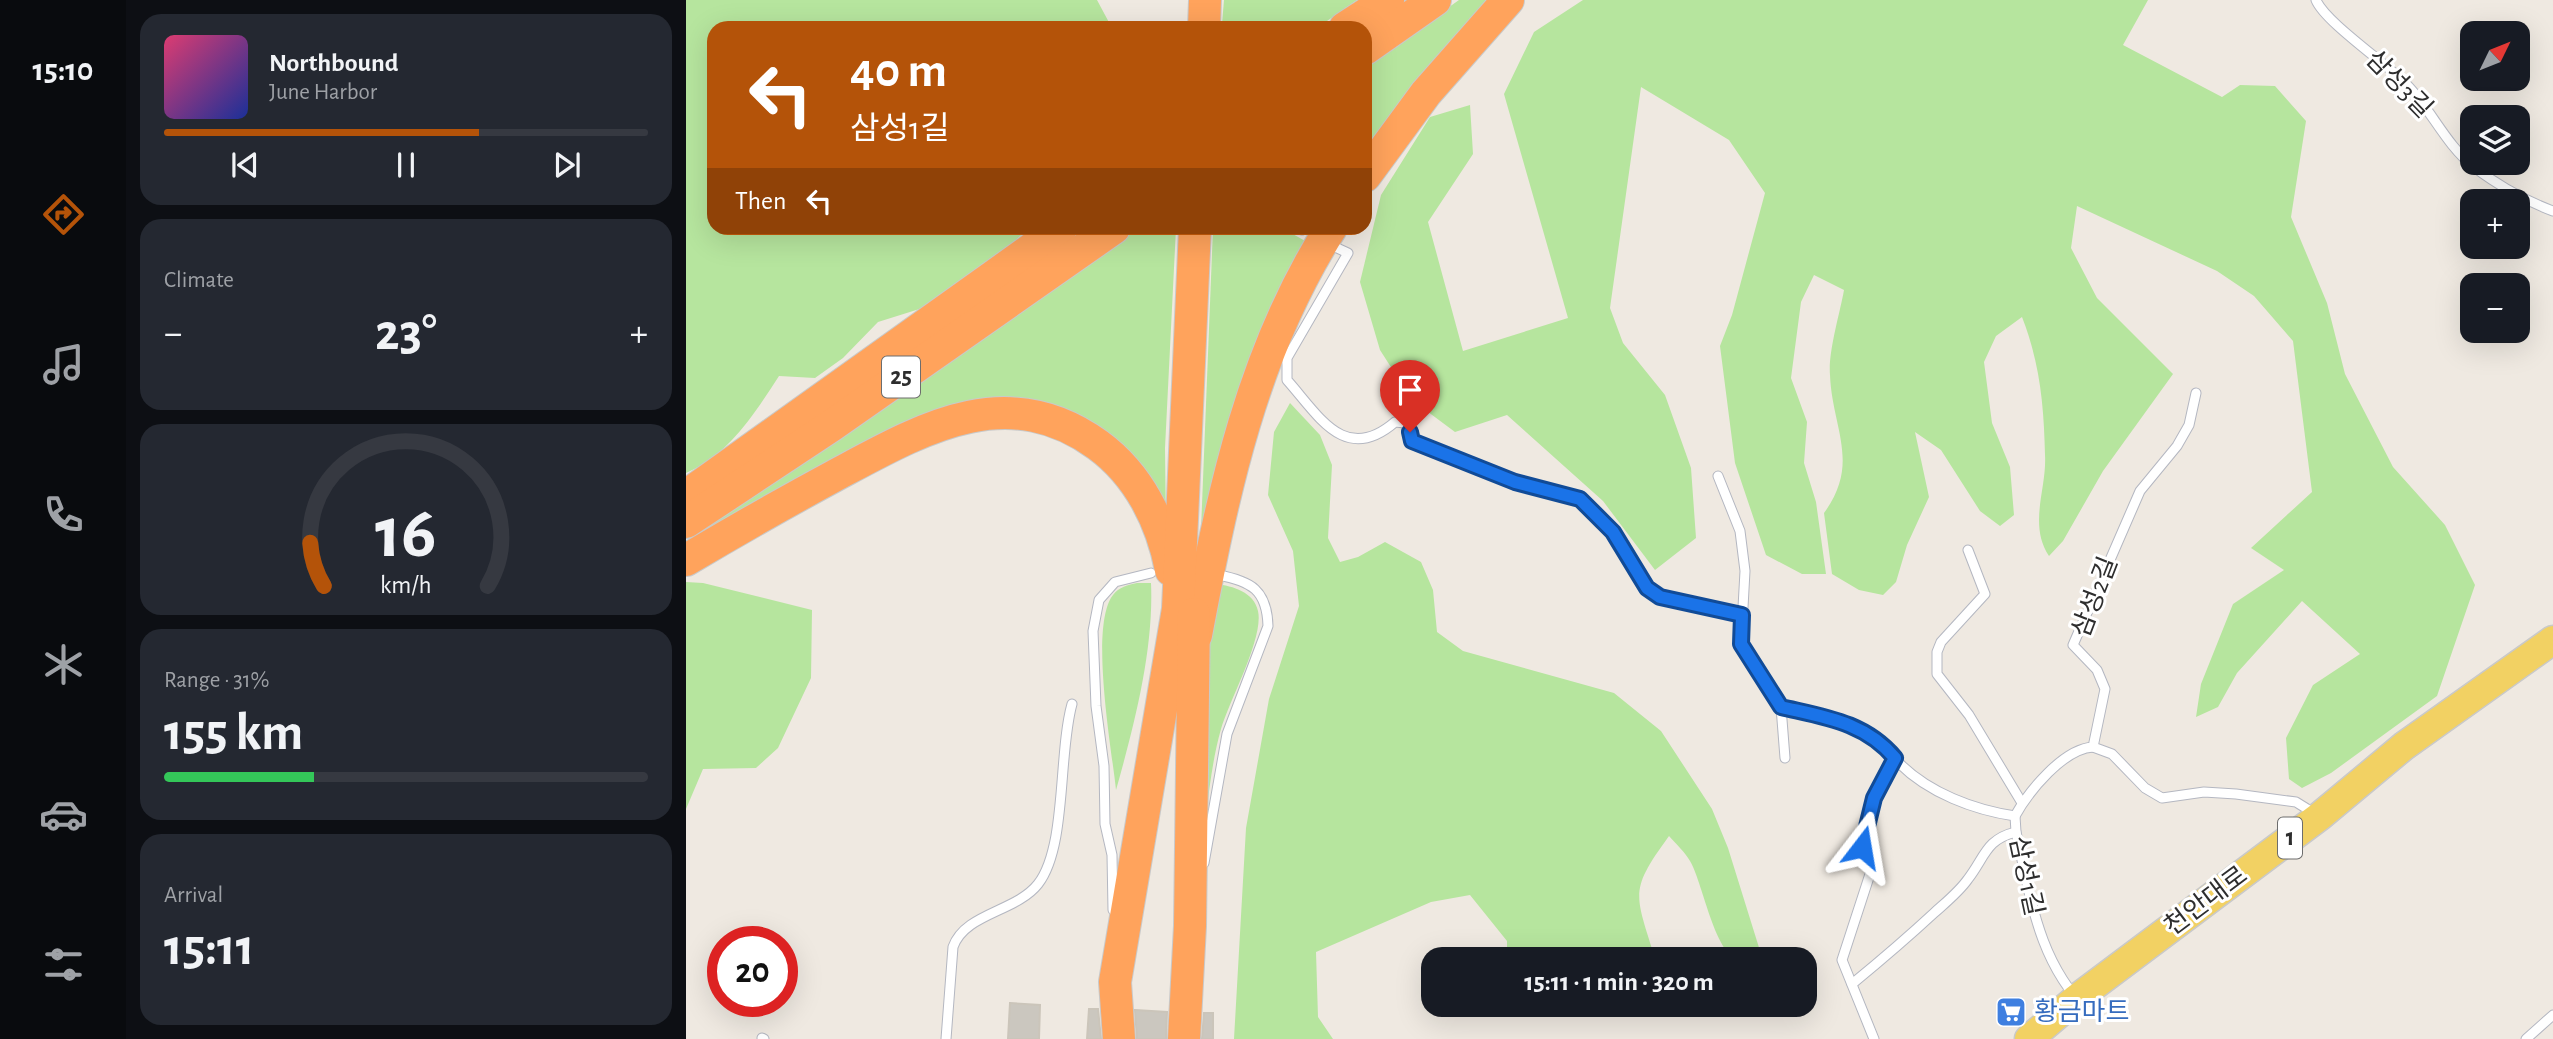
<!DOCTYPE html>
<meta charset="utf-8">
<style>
:root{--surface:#171b24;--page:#242831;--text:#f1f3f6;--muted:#9ea1a6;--line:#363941;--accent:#b45309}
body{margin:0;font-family:"Alegreya Sans","Noto Sans KR",sans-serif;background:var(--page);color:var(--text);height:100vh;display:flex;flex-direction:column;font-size:26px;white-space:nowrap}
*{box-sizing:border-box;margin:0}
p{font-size:23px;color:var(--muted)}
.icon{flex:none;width:38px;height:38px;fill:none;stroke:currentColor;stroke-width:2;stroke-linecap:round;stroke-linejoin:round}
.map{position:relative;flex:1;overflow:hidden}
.drawer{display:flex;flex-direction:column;gap:14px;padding:14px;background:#0d0f14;width:560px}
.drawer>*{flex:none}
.hud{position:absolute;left:21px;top:21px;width:665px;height:214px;border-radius:21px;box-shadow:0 7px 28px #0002;background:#b45309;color:#fff;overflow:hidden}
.needle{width:46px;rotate:47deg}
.fabs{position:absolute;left:1774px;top:21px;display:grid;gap:14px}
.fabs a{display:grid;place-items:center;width:70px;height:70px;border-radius:14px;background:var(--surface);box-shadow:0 7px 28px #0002;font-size:35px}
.speed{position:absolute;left:21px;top:926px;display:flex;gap:14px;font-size:35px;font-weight:700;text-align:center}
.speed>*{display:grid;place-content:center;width:91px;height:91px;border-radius:50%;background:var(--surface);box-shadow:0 7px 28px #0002;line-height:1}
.speed .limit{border:10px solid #d22;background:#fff;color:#111}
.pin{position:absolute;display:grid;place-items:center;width:60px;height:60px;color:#fff;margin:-72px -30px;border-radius:50% 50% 50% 0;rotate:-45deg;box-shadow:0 0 7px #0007}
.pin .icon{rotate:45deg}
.me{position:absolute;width:77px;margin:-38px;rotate:14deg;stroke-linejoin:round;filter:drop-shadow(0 0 5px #0008)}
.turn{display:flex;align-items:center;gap:24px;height:147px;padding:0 28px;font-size:32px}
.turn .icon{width:91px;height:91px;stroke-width:2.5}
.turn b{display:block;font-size:49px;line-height:60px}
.then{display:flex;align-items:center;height:66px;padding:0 28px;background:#0003;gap:14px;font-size:26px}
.big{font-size:52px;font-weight:600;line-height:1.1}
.drawer .widget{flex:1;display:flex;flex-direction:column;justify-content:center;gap:10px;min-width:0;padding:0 24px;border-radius:21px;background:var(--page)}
.drawer .dial{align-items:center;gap:0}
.dial svg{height:182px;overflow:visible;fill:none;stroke:var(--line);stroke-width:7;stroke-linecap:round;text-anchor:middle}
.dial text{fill:var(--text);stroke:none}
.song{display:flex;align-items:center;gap:21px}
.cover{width:84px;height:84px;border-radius:10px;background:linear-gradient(135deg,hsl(340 70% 55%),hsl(230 70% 35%))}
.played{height:7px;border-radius:4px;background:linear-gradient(90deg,var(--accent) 65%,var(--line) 65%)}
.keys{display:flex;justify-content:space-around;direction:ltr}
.heat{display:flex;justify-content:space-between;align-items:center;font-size:38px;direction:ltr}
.charge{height:10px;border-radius:5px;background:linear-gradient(90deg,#34c759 31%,var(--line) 0)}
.trip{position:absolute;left:735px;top:947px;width:396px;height:70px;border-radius:21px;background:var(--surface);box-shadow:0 7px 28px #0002;font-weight:600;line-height:70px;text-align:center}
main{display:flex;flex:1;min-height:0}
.menu{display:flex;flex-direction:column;width:126px;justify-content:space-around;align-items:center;background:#090b0e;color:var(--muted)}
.menu .icon{width:49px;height:49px}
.menu .current{color:var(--accent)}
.menu b{font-size:32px;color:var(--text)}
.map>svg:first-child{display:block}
.green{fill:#b6e59e}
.building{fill:#cbc7bf;stroke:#cbc5ba;stroke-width:2}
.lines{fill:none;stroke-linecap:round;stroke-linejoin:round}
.service-casing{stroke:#b4b7c1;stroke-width:11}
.primary-casing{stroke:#c9c9c9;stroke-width:31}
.motorway-casing{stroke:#c9c9c9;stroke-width:34}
.service{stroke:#fff;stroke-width:9}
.primary{stroke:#f2d163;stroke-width:28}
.motorway{stroke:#ffa35c;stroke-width:32}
.route-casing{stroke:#114b97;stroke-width:18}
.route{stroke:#1a73e8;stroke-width:12}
.labels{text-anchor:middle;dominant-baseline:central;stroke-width:6;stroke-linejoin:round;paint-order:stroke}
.shield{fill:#fff;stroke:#6d6d6d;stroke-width:2}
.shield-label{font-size:24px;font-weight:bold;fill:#2e2e2e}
.street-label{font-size:26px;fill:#2e2e2e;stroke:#fff}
.shop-label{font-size:26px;fill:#366cbe;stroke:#fff;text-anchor:start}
</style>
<main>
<nav class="menu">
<b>15:10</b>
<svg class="icon current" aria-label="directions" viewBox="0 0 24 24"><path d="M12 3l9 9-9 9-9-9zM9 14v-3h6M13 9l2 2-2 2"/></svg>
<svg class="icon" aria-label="music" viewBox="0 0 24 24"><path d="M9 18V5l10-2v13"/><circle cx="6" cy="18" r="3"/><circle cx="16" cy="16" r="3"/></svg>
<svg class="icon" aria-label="phone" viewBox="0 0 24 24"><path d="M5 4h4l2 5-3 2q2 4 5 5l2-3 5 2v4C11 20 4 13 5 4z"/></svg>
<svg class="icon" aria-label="climate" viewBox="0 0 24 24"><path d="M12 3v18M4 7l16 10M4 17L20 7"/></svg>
<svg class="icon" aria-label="car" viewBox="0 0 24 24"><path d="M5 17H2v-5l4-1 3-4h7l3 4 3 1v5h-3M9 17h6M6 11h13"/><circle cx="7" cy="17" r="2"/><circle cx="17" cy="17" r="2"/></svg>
<svg class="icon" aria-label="filters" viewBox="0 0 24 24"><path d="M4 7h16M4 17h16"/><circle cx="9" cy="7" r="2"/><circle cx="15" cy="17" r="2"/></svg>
</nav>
<section class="drawer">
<div class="widget">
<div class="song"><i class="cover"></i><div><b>Northbound</b><p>June Harbor</p></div></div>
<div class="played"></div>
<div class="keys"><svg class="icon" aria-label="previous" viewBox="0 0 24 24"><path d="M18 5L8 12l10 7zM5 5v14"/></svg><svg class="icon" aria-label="pause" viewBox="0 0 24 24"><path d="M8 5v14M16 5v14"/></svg><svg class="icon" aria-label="next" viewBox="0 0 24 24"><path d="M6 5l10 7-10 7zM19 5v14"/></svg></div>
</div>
<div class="widget"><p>Climate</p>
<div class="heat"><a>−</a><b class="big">23°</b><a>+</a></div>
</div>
<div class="widget dial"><svg viewBox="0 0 100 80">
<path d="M14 69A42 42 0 1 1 86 69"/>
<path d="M14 69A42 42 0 0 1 8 50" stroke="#b45309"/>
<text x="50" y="56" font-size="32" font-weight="700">16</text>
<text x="50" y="72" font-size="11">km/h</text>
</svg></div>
<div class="widget"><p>Range · 31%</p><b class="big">155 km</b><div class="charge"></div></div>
<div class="widget"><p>Arrival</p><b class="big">15:11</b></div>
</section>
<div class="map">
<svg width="1867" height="1039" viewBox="0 0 1867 1039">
<rect width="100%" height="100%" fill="#efe9e1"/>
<g class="green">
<path d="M0,0h411l15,28h-398v200h315l-23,21 -77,57 -51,16 -35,36 -28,20 -36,-2c-25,38 -49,78 -93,97z"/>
<path d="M538,0h133l-40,28h-92l-3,-4z"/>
<path d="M773,0h35l-100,111 -29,38v-82z"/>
<path d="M897,0h565l-25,45 99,52 18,-12 35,1 31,35 -15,96 36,86 18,71 48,93 52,58 30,60 -38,111 -106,77 -29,15 -13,-9 -3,-41 27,-53 47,-31 -58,-53 -65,72 -19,34 -22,10 5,-33 32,-80 51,-34 -33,-22 61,-56 -19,-151 -39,-45 -37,-25 -140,-65 -6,42 26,50 76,76 -70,97 -40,70 -14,15c-21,-32 -2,-67 -4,-101 -1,-49 -5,-92 -23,-138l-26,19 -12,26 8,61 18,44 4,48 -14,11 -20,-15 -39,-61 -26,-18 14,65 -22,48 -11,37 -13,13 -24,-5 -27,-16 -8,-61c37,-50 8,-85 6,-138 -2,-23 10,-62 14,-85l-30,-15 -13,27 -10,76 16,44 -3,41 12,39 10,72h-24l-36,-19 -31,-92 -15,-117 12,-31 33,-122 -36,-53 -88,-53 -31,221 13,35 42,52 26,73 5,70 -41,32 -52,-69 -96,-86 -52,17 -43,-32 -32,-50 -20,-68 21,-87 49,-78 40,-12 3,49 -45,68 35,129 105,-33 -64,-224 30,-62z"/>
<path d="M453,228h37l-11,220 1,83 -8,-25 -143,-101 -329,147v-11z"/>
<path d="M527,228h69l25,14 -106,288z"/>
<path d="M604,403l30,32 12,30 -4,73 12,24 18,-5 27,-15 36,20 12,28 4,42 26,19 151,42 47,38 51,78 16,39 33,106c-8,3 -17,8 -26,4 -21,-9 -33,-77 -45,-97 -5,-9 -14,-17 -21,-25 -40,55 -34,57 -15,119l-14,4h-133v-18l-37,-46 -39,7 -115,50 2,65 15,22h-99l12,-211 23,-129 30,-93 -6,-55 -25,-56 6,-63z"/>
<path d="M0,582l17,1 109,27 -1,68 -33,70 -22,20 -53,1 -17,40z"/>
<path d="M451,583h14c3,67 -17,143 -35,207 -4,-40 -27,-164 -3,-195 6,-8 15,-10 24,-12z"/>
<path d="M530,584c17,2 38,8 42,27 6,27 -28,88 -37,118 -8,28 -11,56 -15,85l-7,-75z"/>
</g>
<g class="building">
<path d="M324,1003l30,2 -1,34h-31z"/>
<path d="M403,1009h9l3,30h-14z"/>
<path d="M449,1010l32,2 -1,27h-29z"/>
<path d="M518,1013h9v26h-11z"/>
</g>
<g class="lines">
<g class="service-casing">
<g id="service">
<path d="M1630,0c9,22 70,63 90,84 25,25 39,60 68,83 22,17 52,34 79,44"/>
<path d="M610,228l6,2"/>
<path d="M649,247l13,6 -61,105v22c32,36 58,85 108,42l10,1 7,18 103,41 65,17 33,33 34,56 13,9 82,18"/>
<path d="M1032,476l22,55 5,40 -4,73 40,63c29,7 61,11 87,26 14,8 20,20 31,30 30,30 75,47 116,53l1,16c15,67 22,130 73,180"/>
<path d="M1282,550l17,44 -44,48 -4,10v22l32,41 53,88"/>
<path d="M1095,707l4,51"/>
<path d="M1407,747l19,7 33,34 17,10 42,-6 32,2 60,8 21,13"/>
<path d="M1329,816c14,-25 48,-67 78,-69l12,-58 -8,-19 -24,-25 67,-154 37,-45 12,-21 7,-32"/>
<path d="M518,863l23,-129 41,-108c-1,-36 -17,-45 -50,-51"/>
<path d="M427,910l-1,-55 -7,-31 -1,-58 -8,-60 -3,-75 6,-31 16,-18 36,-9"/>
<path d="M1166,984c28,-23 55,-46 82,-71 11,-10 25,-21 34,-34 17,-22 18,-40 48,-47"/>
<path d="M76,1038l2,1"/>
<path d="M260,1039l7,-92c12,-34 63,-35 85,-63 29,-37 20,-130 34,-180"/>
<path d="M1188,1039l-32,-79 29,-89 -9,-24 12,-49 21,-40"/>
<path d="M1840,1039l27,-24"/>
</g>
</g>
<g class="primary-casing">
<path id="primary" d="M1343,1039l47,-40 244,-183 84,-70 149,-106"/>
</g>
<g class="motorway-casing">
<g id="motorway">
<path d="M518,28l1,-28"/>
<path d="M659,28l43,-28"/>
<path d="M679,49l70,-49"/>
<path d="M679,176l61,-83 82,-93"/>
<path d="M0,496l375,-268"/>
<path d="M0,522l145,-96 283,-198"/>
<path d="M0,560c49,-29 98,-57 148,-84 86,-46 172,-98 264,-31 41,30 64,77 73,125"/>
<path d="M510,635c27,-143 56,-283 135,-407"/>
<path d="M433,1039l-4,-57 63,-373 17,-381"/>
<path d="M498,1039l6,-113 4,-312"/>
</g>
</g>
<use href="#service" class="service"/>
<use href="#primary" class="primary"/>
<use href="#motorway" class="motorway"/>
</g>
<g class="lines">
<g class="route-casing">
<path id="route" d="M724,432l2,9 103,41 65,17 33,33 34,56 13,9 82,18 -1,29 40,63c43,10 84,15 114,51l-21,40 -12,49"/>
</g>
<use href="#route" class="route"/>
</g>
<defs>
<g id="supermarket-square" transform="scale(1.575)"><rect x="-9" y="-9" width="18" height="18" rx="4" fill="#3f7fe0" stroke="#fff"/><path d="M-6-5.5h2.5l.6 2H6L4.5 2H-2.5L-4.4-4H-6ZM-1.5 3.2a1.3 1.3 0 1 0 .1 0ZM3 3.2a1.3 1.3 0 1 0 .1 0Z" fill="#fff"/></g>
</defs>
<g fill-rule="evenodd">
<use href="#supermarket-square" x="1325" y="1012"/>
</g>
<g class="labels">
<g class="shield">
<rect x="196" y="356.5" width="38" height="41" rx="5"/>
<rect x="1592" y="817.5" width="24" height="41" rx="5"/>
</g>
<g class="shield-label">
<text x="215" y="377">25</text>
<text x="1604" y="838">1</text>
</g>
<g class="street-label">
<text transform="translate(1713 84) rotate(46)">삼성3길</text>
<text transform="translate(1409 597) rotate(-69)">삼성2길</text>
<text transform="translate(1340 876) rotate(78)">삼성1길</text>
<text transform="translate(1520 901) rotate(-37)">천안대로</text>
</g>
<g class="shop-label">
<text x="1348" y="1012">황금마트</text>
</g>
</g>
</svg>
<div class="fabs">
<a><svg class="needle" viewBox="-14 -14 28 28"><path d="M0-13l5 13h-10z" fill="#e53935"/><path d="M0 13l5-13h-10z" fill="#9ea1a6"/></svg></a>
<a><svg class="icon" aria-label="layers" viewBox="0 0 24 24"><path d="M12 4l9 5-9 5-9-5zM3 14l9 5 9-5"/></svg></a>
<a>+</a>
<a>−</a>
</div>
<div class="speed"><div class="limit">20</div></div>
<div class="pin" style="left:724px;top:432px;background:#d93025"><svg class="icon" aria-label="arrive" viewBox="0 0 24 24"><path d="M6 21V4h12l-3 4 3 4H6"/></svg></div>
<svg class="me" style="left:1176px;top:847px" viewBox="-20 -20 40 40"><path d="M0-17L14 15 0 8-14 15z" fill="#1a73e8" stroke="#fff" stroke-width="4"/></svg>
<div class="trip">15:11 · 1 min · 320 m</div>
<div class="hud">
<div class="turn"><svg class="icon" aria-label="left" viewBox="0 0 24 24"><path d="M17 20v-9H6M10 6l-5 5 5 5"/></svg><div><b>40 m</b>삼성1길</div></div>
<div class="then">Then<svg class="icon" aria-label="left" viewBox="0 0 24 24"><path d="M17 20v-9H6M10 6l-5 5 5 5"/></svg></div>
</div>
</div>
</main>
